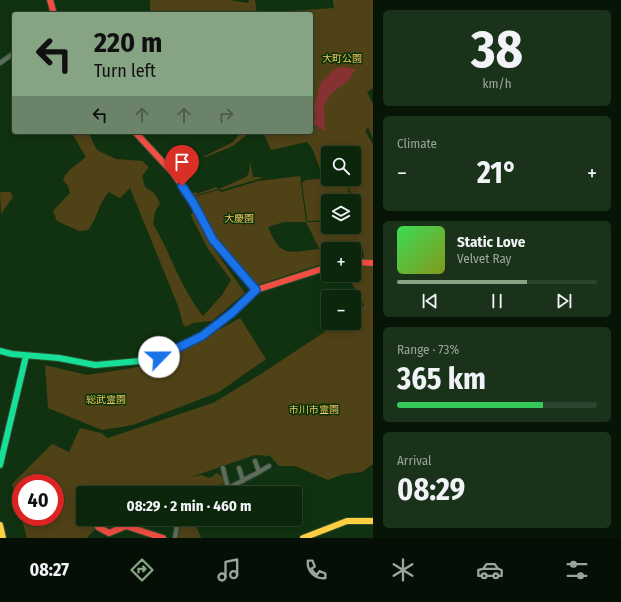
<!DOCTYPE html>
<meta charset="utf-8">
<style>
:root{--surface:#0c260c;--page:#1a321a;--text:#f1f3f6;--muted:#9aa59d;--line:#2c432d;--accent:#86a483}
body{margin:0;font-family:"Fira Sans Condensed","Noto Sans JP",sans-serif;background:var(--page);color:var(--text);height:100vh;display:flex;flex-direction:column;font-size:15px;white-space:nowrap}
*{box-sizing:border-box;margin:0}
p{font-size:13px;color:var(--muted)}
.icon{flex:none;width:22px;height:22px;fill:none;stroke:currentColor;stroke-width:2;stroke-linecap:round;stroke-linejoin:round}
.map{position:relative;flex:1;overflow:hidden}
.side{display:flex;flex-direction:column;gap:10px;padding:10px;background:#071507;width:248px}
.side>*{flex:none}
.guide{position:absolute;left:12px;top:12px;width:301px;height:122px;border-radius:4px;box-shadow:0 2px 10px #0003,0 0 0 1px var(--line);background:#86a483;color:#111;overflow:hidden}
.fabs{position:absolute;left:321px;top:146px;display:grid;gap:8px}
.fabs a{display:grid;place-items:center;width:40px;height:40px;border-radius:4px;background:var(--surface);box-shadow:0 2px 10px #0003,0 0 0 1px var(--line);font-size:20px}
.speed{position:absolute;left:12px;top:474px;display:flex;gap:8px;font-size:20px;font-weight:700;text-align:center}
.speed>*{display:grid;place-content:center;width:52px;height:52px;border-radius:50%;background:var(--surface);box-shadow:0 2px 10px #0003,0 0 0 1px var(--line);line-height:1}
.speed .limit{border:6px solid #d22;background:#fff;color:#111}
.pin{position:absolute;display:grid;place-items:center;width:34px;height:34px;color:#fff;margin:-41px -17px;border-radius:50% 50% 50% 0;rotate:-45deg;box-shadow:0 0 4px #0007}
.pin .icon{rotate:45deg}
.me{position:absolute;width:44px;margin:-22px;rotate:67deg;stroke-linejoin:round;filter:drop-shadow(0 0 3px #0008)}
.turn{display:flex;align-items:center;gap:14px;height:84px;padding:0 16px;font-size:18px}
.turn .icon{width:52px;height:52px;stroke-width:2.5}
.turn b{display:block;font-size:28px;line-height:34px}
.lanes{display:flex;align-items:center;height:38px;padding:0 16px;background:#0003;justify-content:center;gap:20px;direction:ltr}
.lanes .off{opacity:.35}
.big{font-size:30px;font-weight:700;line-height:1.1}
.side .widget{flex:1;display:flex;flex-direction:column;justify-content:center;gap:6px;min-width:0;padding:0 14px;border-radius:6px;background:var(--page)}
.side .dial{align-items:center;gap:0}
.dial b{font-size:52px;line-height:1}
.song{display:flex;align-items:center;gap:12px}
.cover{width:48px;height:48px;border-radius:6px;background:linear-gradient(135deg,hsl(130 70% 55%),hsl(70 70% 35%))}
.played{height:4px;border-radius:2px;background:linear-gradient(90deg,var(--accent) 65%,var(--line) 65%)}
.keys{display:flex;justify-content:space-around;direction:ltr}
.heat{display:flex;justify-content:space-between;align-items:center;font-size:22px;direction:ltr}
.charge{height:6px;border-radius:3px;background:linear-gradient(90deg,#34c759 73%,var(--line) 0)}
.trip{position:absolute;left:76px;top:486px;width:226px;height:40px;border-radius:4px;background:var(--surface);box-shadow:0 2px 10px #0003,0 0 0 1px var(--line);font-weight:700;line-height:40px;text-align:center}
.dock{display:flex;height:64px;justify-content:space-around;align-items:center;background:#050f05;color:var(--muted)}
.dock .icon{width:28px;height:28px}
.dock .current{color:var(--accent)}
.dock b{font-size:18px;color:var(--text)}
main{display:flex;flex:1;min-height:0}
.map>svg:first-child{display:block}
.green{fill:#504217;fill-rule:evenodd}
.water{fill:#873232}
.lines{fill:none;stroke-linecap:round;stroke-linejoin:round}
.street-casing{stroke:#2f4c2f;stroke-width:6}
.fast-casing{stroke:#2f4c2f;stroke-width:8}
.slow-casing{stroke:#2f4c2f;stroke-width:8}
.jam-casing{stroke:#2f4c2f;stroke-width:8}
.street{stroke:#5f6d5e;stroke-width:4}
.fast{stroke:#16e098;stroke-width:6}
.slow{stroke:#ffcf43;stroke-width:6}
.jam{stroke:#f24e42;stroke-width:6}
.route-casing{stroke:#114b97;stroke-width:10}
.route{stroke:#1a73e8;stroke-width:7}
.labels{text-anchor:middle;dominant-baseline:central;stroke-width:3;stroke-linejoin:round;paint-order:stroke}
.park-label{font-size:10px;fill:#f5c361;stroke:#083306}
</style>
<main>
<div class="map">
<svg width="373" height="538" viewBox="0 0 373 538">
<rect width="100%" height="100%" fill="#103210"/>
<g class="green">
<path d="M150,0h79l19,3 1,-3h6l2,14h-107z"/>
<path d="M333,0h40v88l-6,4 6,12v35l-5,-12 -3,4 8,13v320l-11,8 -18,2 -16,6 -33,-14h-16l-9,-10 -15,-1 -64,22 10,-2 9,3 7,-5 8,6 1,5 -9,1 -7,7 -5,-6 -5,1 -5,6h-112v26h21l-17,19h-60l-15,-54 40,-40 17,8 11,-24 21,5 7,5 105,-35 48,-29 77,-51h16v-11l10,-7 -17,-30h7v-9h11l-2,-16 -3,-2 -6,11v-10h-26l-1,15 -21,-42h22v5h26v-26h-2l-1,-8 -5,-10 -13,-4h21v-26h-26v24h-3c-9,-10 -8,-26 -18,-35l-36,8 -8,-18h48v-118h-22v-3l45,-3zM21,483h34v34h-34z"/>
<path d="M71,132h17l9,18 19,9 26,2 7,6 -7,9 3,11 9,6 6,10 -5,9 -2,12c18,30 28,65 50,92l19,-21 9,-15 -23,-31 -17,-33 2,-5 16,31 36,51 -33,28 -19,2 -7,4 -3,-3 -5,-18 -48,-118 -10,10 -11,-6c-11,11 -11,26 -21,38l-9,1 -22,-10 -4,-10 17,-18 -2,-7 -5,-6c4,-11 14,-15 23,-23z"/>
<path d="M241,132h9l-17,14 -27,11h-3l30,-15z"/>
<path d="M250,161l3,16h7l2,1 -40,12 -4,-1 -24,7 -2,-2 4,-2 1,2 19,-7 3,2 27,-12 3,-4z"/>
<path d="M300,176l6,46h-22l-16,5c13,32 21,25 51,22l6,14 -68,22 -42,-46 -21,-42 24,-7 4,2 36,-11z"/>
<path d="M328,178l19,8 4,15h-23v19l-21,1 -5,-38 4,-3z"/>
<path d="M0,192h10l3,5 -12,17z"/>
<path d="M240,318l26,41 -47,33 -86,33 -31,5 -54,-22 -3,-43 42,10 46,-7 31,-8z"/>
<path d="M146,519h30l2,1 -4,7 -24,-7 -8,10z"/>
<path d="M184,519h33l-22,4 6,15h-23l3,-16z"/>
</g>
<path class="water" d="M343,67l13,2 -9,13 -14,10 -6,8 -3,6 1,25 -14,-9v-4l6,-3 -2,-2 -4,1v-5l4,-5 5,-20 14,-15z"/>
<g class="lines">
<g class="street-casing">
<g id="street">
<path d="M0,63l14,-10"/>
<path d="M223,468l5,20"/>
<path d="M239,468l4,13"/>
<path d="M259,472l10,-6"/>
<path d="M200,489l2,4"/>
<path d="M219,493l40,-21 -4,-11"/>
<path d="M175,538l3,-19"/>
</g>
</g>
<g class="fast-casing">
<g id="fast">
<path d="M0,351l12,3 47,4 36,7 56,-5 30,-12"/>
<path d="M0,465l26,-109"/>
</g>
</g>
<g class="slow-casing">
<g id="slow">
<path d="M0,525l3,13"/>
<path d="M303,538l44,-17h26"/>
</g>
</g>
<g class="jam-casing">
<g id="jam">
<path d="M50,0l4,14"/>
<path d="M135,132l37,40 19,26 22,42 43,50"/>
<path d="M354,262l19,1"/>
<path d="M181,348l21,-12 30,-23 24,-23 72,-23"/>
<path d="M98,527l11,6 17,-7 37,12"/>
</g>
</g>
<use href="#street" class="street"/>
<use href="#fast" class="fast"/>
<use href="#slow" class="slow"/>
<use href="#jam" class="jam"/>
</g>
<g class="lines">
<g class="route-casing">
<path id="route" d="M159,357l43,-21 30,-23 24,-23 -43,-50 -19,-36 -12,-18"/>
</g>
<use href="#route" class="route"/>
</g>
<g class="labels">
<g class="park-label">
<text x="342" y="59">大町公園</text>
<text x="239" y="219">大慶園</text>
<text x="106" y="400">総武霊園</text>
<text x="314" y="410">市川市霊園</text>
</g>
</g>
</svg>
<div class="fabs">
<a><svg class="icon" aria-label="search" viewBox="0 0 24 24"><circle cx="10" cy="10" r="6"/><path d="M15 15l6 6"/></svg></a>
<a><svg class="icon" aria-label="layers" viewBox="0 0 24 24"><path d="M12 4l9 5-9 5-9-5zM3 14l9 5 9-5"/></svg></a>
<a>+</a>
<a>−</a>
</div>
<div class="speed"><div class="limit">40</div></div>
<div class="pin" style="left:182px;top:186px;background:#d93025"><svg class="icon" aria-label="arrive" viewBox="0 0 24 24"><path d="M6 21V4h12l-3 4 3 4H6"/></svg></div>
<svg class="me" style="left:159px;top:357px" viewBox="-20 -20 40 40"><circle r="19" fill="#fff"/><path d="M0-13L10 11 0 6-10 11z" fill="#1a73e8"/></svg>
<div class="trip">08:29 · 2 min · 460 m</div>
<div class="guide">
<div class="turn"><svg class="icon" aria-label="left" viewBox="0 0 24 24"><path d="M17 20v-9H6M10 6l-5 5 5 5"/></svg><div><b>220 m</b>Turn left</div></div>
<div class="lanes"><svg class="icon" aria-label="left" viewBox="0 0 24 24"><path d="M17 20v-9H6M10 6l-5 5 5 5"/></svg><svg class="icon off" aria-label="ahead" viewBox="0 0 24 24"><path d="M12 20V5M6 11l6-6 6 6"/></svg><svg class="icon off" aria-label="ahead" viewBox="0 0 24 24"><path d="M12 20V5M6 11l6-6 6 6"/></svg><svg class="icon off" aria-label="right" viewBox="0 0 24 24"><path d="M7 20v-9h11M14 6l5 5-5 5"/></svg></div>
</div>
</div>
<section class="side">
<div class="widget dial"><b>38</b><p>km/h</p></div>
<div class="widget"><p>Climate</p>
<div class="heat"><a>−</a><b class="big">21°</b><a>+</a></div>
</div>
<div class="widget">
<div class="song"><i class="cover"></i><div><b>Static Love</b><p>Velvet Ray</p></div></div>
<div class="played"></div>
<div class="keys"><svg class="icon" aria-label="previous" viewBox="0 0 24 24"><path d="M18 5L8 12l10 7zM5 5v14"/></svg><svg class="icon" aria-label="pause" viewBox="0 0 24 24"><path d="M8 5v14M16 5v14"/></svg><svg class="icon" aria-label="next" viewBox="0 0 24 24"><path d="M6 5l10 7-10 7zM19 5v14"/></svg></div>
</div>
<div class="widget"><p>Range · 73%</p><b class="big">365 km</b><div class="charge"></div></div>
<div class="widget"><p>Arrival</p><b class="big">08:29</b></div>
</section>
</main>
<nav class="dock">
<b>08:27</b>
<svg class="icon current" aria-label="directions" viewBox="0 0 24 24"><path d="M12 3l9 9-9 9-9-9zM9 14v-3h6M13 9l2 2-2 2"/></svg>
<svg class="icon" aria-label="music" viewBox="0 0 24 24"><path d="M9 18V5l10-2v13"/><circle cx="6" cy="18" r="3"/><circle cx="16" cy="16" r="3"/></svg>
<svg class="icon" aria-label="phone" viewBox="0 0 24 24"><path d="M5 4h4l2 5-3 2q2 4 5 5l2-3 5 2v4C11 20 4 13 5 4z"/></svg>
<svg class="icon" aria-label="climate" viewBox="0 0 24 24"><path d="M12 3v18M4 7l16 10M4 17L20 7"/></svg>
<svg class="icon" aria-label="car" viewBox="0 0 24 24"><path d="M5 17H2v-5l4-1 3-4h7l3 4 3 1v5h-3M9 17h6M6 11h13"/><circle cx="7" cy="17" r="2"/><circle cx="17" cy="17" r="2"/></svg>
<svg class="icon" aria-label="filters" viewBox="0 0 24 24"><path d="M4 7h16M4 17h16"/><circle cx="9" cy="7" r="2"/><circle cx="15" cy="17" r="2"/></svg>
</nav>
